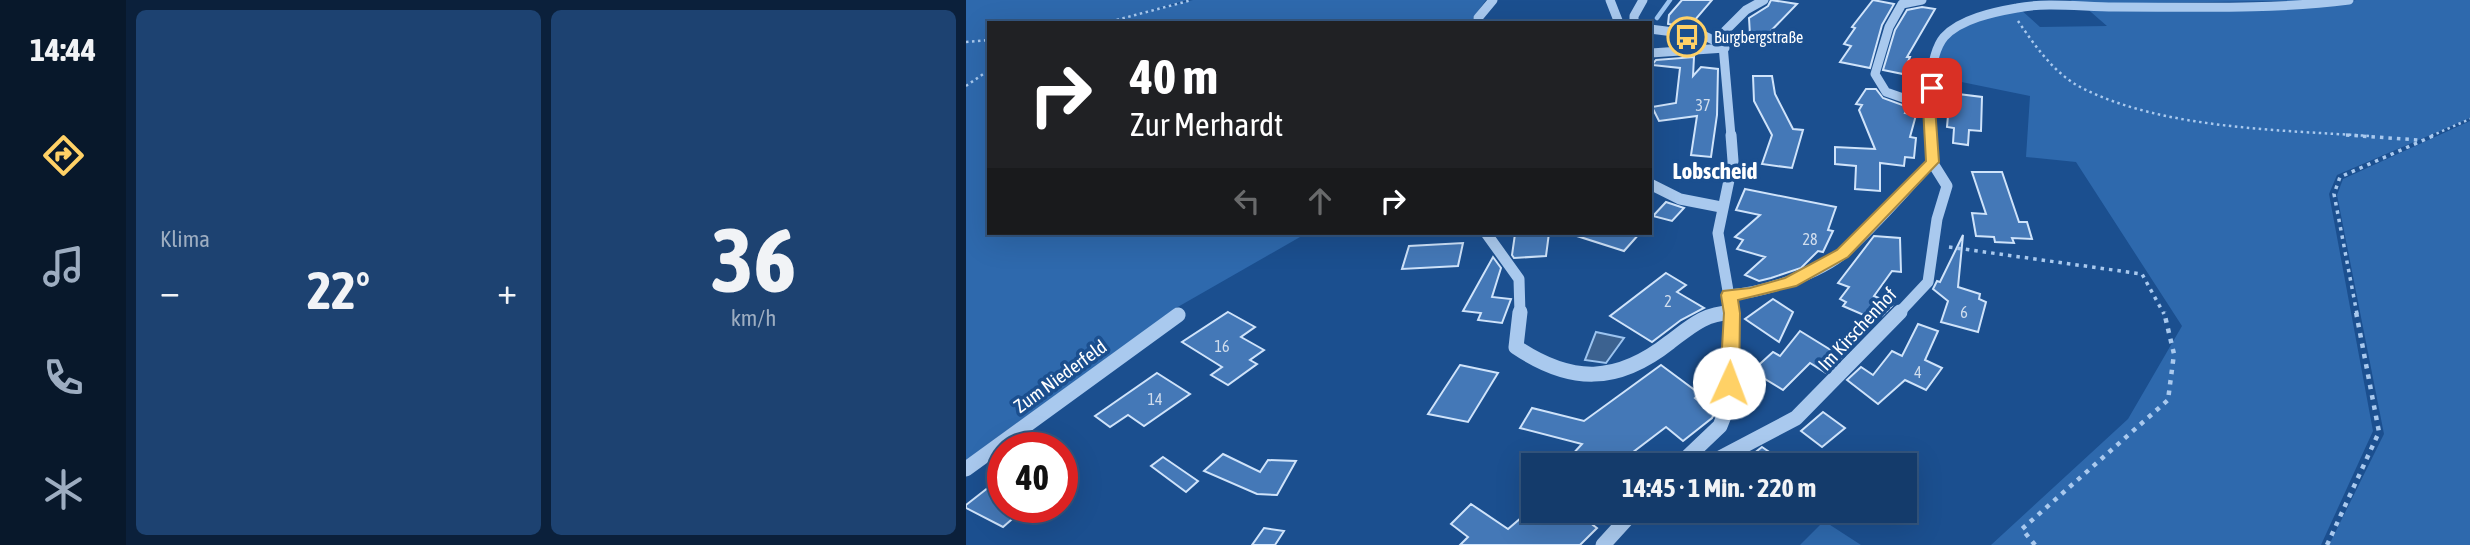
<!DOCTYPE html>
<html lang="de">
<meta charset="utf-8">
<style>
:root{--surface:#143b6b;--page:#1d4271;--text:#f1f3f6;--muted:#9dadc1;--line:#33557e;--accent:#ffd166}
body{margin:0;font-family:"Asap Condensed",sans-serif;background:var(--page);color:var(--text);height:100vh;display:flex;flex-direction:column;font-size:26px;white-space:nowrap}
*{box-sizing:border-box;margin:0}
p{font-size:23px;color:var(--muted)}
.icon{flex:none;width:38px;height:38px;fill:none;stroke:currentColor;stroke-width:2;stroke-linecap:round;stroke-linejoin:round}
.map{position:relative;flex:1;overflow:hidden}
.drawer{display:flex;flex-direction:column;gap:10px;padding:10px;background:#0b203b;width:840px}
.drawer>*{flex:none}
.banner{position:absolute;left:21px;top:21px;width:665px;height:214px;border-radius:0px;box-shadow:0 7px 28px #0002,0 0 0 2px var(--line);background:#202124;color:#fff;overflow:hidden}
.speed{position:absolute;left:21px;top:432px;display:flex;gap:14px;font-size:35px;font-weight:700;text-align:center}
.speed>*{display:grid;place-content:center;width:91px;height:91px;border-radius:50%;background:var(--surface);box-shadow:0 7px 28px #0002,0 0 0 2px var(--line);line-height:1}
.speed .limit{border:10px solid #d22;background:#fff;color:#111}
.pin{position:absolute;display:grid;place-items:center;width:60px;height:60px;color:#fff;margin:-30px;border-radius:14px;box-shadow:0 4px 10px #0006}
.me{position:absolute;width:77px;margin:-38px;rotate:2deg;stroke-linejoin:round;filter:drop-shadow(0 0 5px #0008)}
.turn{display:flex;align-items:center;gap:24px;height:147px;padding:0 28px;font-size:32px}
.turn .icon{width:91px;height:91px;stroke-width:2.5}
.turn b{display:block;font-size:49px;line-height:60px}
.lanes{display:flex;align-items:center;height:66px;padding:0 28px;background:#0003;justify-content:center;gap:35px;direction:ltr}
.lanes .off{opacity:.35}
.big{font-size:52px;font-weight:700;line-height:1.1}
.drawer .tile{flex:1;display:flex;flex-direction:column;justify-content:center;gap:10px;min-width:0;padding:0 24px;border-radius:10px;background:var(--page)}
.drawer .dial{align-items:center;gap:0}
.dial b{font-size:91px;line-height:1}
.heat{display:flex;justify-content:space-between;align-items:center;font-size:38px;direction:ltr}
.drawer .tiles{flex:1;display:grid;gap:10px;grid-template-columns:repeat(2,1fr)}
.trip{position:absolute;left:555px;top:453px;width:396px;height:70px;border-radius:0px;background:var(--surface);box-shadow:0 7px 28px #0002,0 0 0 2px var(--line);font-weight:700;line-height:70px;text-align:center}
main{display:flex;flex:1;min-height:0}
.menu{display:flex;flex-direction:column;width:126px;justify-content:space-around;align-items:center;background:#08182b;color:var(--muted)}
.menu .icon{width:49px;height:49px}
.menu .current{color:var(--accent)}
.menu b{font-size:32px;color:var(--text)}
.map>svg:first-child{display:block}
.green{fill:#2e69ad}
.water{fill:#3c6290;stroke:#9cc4f0;stroke-width:2}
.lines{fill:none;stroke-linecap:round;stroke-linejoin:round}
.stream{stroke:#9cc4f0;stroke-width:4.5}
.building{fill:#4478b7;stroke:#cfe3fa;stroke-width:2}
.path-far2{stroke:#a9c9ee;stroke-width:2.5;stroke-dasharray:2.5 3.5;stroke-linecap:butt}
.path-far1{stroke:#a9c9ee;stroke-width:3.5;stroke-dasharray:3.5 5;stroke-linecap:butt}
.path{stroke:#a9c9ee;stroke-width:4.5;stroke-dasharray:4.5 6;stroke-linecap:butt}
.minor-far2{stroke:#a9c9ee;stroke-width:9}
.minor-far1{stroke:#a9c9ee;stroke-width:11}
.minor{stroke:#a9c9ee;stroke-width:15}
.route{fill:#ffd166;stroke:#a68842;stroke-width:2}
.labels{text-anchor:middle;dominant-baseline:central;stroke-width:7;stroke-linejoin:round;paint-order:stroke}
.far-poi-label{font-size:16px;fill:#fff;stroke:#1b4f8f;text-anchor:start}
.number-label{font-size:16px;fill:#d0dded}
.street-label{font-size:19px;fill:#fff;stroke:#1b4f8f}
.quarter-label{font-size:23px;font-weight:bold;fill:#fff;stroke:#1b4f8f}
</style>
<main>
<nav class="menu">
<b>14:44</b>
<svg class="icon current" aria-label="directions" viewBox="0 0 24 24"><path d="M12 3l9 9-9 9-9-9zM9 14v-3h6M13 9l2 2-2 2"/></svg>
<svg class="icon" aria-label="music" viewBox="0 0 24 24"><path d="M9 18V5l10-2v13"/><circle cx="6" cy="18" r="3"/><circle cx="16" cy="16" r="3"/></svg>
<svg class="icon" aria-label="phone" viewBox="0 0 24 24"><path d="M5 4h4l2 5-3 2q2 4 5 5l2-3 5 2v4C11 20 4 13 5 4z"/></svg>
<svg class="icon" aria-label="climate" viewBox="0 0 24 24"><path d="M12 3v18M4 7l16 10M4 17L20 7"/></svg>
</nav>
<section class="drawer">
<div class="tiles">
<div class="tile"><p>Klima</p>
<div class="heat"><a>−</a><b class="big">22°</b><a>+</a></div>
</div>
<div class="tile dial"><b>36</b><p>km/h</p></div>
</div>
</section>
<div class="map">
<svg width="1504" height="545" viewBox="0 0 1504 545">
<rect width="100%" height="100%" fill="#1b4f8f"/>
<g class="green">
<path d="M0,0h221l-45,13 51,-13h293l-13,18 2,5h-486v210h318l-131,75 -210,152z"/>
<path d="M1104,0h274l-265,4z"/>
<path d="M1390,0h114v118l-133,57 -8,19 44,237 -52,114h-330l137,-126 54,-93 -106,-164 -50,-5 4,-61 -93,-19c0,-8 -2,-21 1,-28 9,-26 59,-34 82,-40l20,18 67,-1 -23,-20 256,-2z"/>
<path d="M1504,121v424h-141l55,-111 -47,-239 6,-16z"/>
<path d="M858,521l37,24h-61z"/>
</g>
<path class="water" d="M630,332l28,6 -18,25 -21,-3z"/>
<g class="lines">
<path class="stream" d="M691,18l13,-18"/>
</g>
<g class="building">
<path d="M716,0h30l-23,27 -21,-3 1,-9z"/>
<path d="M805,0l26,4 -33,34 -14,-3 -1,-17 19,-12z"/>
<path d="M907,0l21,4 -12,21 -12,43 -30,-6 11,-16 -7,-2 11,-16 -3,-1z"/>
<path d="M956,7l13,2 -28,48h3l-7,17 -20,-4 12,-40 12,-20z"/>
<path d="M728,57l-1,19 8,-9 17,2 -1,46 -6,42 -20,-2 6,-39 -38,5 -7,-14 24,-4 4,-35 -28,-3 4,-5z"/>
<path d="M787,76h19l3,18 18,35 10,1 -11,38 -30,-4 10,-29 -18,-34z"/>
<path d="M900,89h10l7,9 25,9 -3,6 11,2 -6,22 6,1 -2,20 -9,-1 -1,9 -24,-3v28l-25,-2 1,-23 -21,-2v-17l40,2 -16,-39 3,-5 -6,-1z"/>
<path d="M984,93l32,4 -1,34 -12,-1 -1,15 -15,-2 1,-15 -7,-1z"/>
<path d="M1006,172h30l17,50h8l5,17 -20,-1 2,5 -19,-1 -1,-5 -18,-1 -4,-23 14,1z"/>
<path d="M779,189l91,18 -8,23 5,1 -10,21 -5,-1 -17,17 -30,10 -12,3 -14,-6 20,-18 -28,-8 6,-9 -8,-3 25,-22 -24,-5z"/>
<path d="M700,202l18,6 -12,13 -19,-5z"/>
<path d="M583,233l-3,23 -32,2 -2,-3 3,-21z"/>
<path d="M612,233h62l-16,18 -47,-15z"/>
<path d="M997,235l-5,52 22,7 -1,5 7,3 -8,30 -37,-10 7,-21 -15,-12 4,-8 3,1z"/>
<path d="M908,236l26,2 1,34 -9,-1 -18,25 19,8 -1,2 -10,10 -13,-5 -3,5 -23,-10 3,-4 -6,-3 9,-12 -11,-4z"/>
<path d="M497,243l-5,23 -56,3 7,-23z"/>
<path d="M527,257l8,11 -9,29 19,2 -9,24 -24,-3 3,-7 -18,-2z"/>
<path d="M700,273l20,12 -9,7 27,16 -23,12 -29,22 -42,-26z"/>
<path d="M807,299l20,13 -14,30 -34,-23z"/>
<path d="M262,312l27,15 -14,10 23,13 -14,10 7,4 -29,21 -17,-10 11,-8 -40,-25z"/>
<path d="M952,324l20,7 -13,29 17,8 -16,22 -21,-10 -27,24 -31,-24 14,-13 12,8 19,-24 10,5z"/>
<path d="M834,331l42,26 -16,16 -16,-10 -27,27 -31,-19 21,-19 7,4z"/>
<path d="M494,365l38,8 -30,49 -40,-8z"/>
<path d="M695,365l39,29 -5,4 19,16 -2,4 -29,23 -17,-14 -38,29 16,10h-59l-15,-9 12,-13 -62,-16 12,-20 52,13z"/>
<path d="M191,373l33,21 -46,32 -16,-11 -18,12 -15,-11z"/>
<path d="M857,412l22,16 -23,19 -21,-16z"/>
<path d="M796,447l28,19h-31l-11,-8z"/>
<path d="M257,454l37,18 8,-12 28,1 -19,34 -20,-1 -53,-23z"/>
<path d="M197,457l35,24 -12,11 -35,-26z"/>
<path d="M37,476v32h22l-22,19 -37,-19v-3z"/>
<path d="M505,504l37,25 21,-18h77l-13,14 4,3 -17,17h-120l8,-8 -17,-13z"/>
<path d="M298,528l20,3 -9,14h-23z"/>
</g>
<g class="lines">
<g class="path-far2">
<path d="M1052,21c18,26 37,54 66,68 81,40 197,41 285,47"/>
<path d="M139,23l87,-23"/>
<path d="M0,42l23,-2"/>
<path d="M0,86l23,-16"/>
<path d="M1465,136l39,-17"/>
</g>
<g class="path-far1">
<path d="M1380,135l73,5"/>
<path d="M983,247l193,27 22,40"/>
<path d="M1391,314l-23,-120 6,-17 95,-42"/>
</g>
<g class="path">
<path d="M1069,545l-13,-16 146,-129 6,-46 -10,-42"/>
<path d="M1361,545l52,-113 -23,-120"/>
</g>
<g class="minor-far2">
<path d="M644,0l9,23"/>
<path d="M956,0l-20,4 -13,23 -14,47 11,18 43,15"/>
<path d="M513,23l-1,-5 15,-18"/>
<path d="M668,23v-7l9,-16"/>
<path d="M684,29l55,7 18,9 8,91"/>
<path d="M750,40l30,-30 18,-10"/>
<path d="M685,53l74,-5"/>
<path d="M965,136c-2,-25 -4,-79 13,-99 16,-18 50,-25 73,-29 28,-6 67,-1 97,-1 78,0 157,3 235,-7"/>
</g>
<g class="minor-far1">
<path d="M765,135l2,26 -15,72 14,81"/>
<path d="M684,184l30,15 41,8"/>
<path d="M520,233l33,46 1,35"/>
<path d="M763,295c33,-2 91,-21 116,-43 31,-27 58,-60 87,-90l-1,-27"/>
<path d="M748,314l18,-1"/>
<path d="M932,314l30,-32 9,-63 10,-33 -15,-24"/>
</g>
<g class="minor">
<path d="M554,312l-4,35c55,37 101,37 154,-5 20,-15 36,-30 62,-29"/>
<path d="M712,466l42,-40 8,-20 4,-94"/>
<path d="M739,466l91,-48 104,-106"/>
<path d="M0,469l212,-154"/>
<path d="M637,545l31,-34"/>
</g>
</g>
<path class="route" d="M961,85l11,3 -3,19 4,55 -91,95 -52,29 -58,14 2,13 -1,70 -3,5h-13l-3,-5 4,-70 -3,-18 2,-4 27,-3 35,-10 52,-28 89,-89 -3,-54z"/>
<defs>
<g id="bus-ring" transform="scale(2.0125)"><circle r="9.5" fill="#1b4f8f" stroke="#ffd166" stroke-width="1.5"/><path d="M-5-6H5V4H4V6H2V4H-2V6H-4V4H-5ZM-3.5-4V0h7V-4ZM-3.5 1.2v1.5H-2V1.2ZM2 1.2v1.5H3.5V1.2Z" fill="#ffd166"/></g>
</defs>
<g fill-rule="evenodd">
<use href="#bus-ring" x="721" y="37"/>
</g>
<g class="labels">
<g class="far-poi-label">
<text x="748" y="37">Burgbergstraße</text>
</g>
<g class="number-label">
<text x="737" y="105">37</text>
<text x="844" y="239">28</text>
<text x="702" y="301">2</text>
<text x="998" y="312">6</text>
<text x="256" y="346">16</text>
<text x="952" y="372">4</text>
<text x="189" y="399">14</text>
</g>
<g class="street-label">
<text transform="translate(891 329) rotate(-47)">Im Kirschenhof</text>
<text transform="translate(94 376) rotate(-36)">Zum Niederfeld</text>
</g>
<g class="quarter-label">
<text x="749" y="171">Lobscheid</text>
</g>
</g>
</svg>
<div class="speed"><div class="limit">40</div></div>
<div class="pin" style="left:966px;top:88px;background:#d93025"><svg class="icon" aria-label="arrive" viewBox="0 0 24 24"><path d="M6 21V4h12l-3 4 3 4H6"/></svg></div>
<svg class="me" style="left:763px;top:383px" viewBox="-20 -20 40 40"><circle r="19" fill="#fff"/><path d="M0-13L10 11 0 6-10 11z" fill="#ffd166"/></svg>
<div class="trip">14:45 · 1 Min. · 220 m</div>
<div class="banner">
<div class="turn"><svg class="icon" aria-label="right" viewBox="0 0 24 24"><path d="M7 20v-9h11M14 6l5 5-5 5"/></svg><div><b>40 m</b>Zur Merhardt</div></div>
<div class="lanes"><svg class="icon off" aria-label="left" viewBox="0 0 24 24"><path d="M17 20v-9H6M10 6l-5 5 5 5"/></svg><svg class="icon off" aria-label="ahead" viewBox="0 0 24 24"><path d="M12 20V5M6 11l6-6 6 6"/></svg><svg class="icon" aria-label="right" viewBox="0 0 24 24"><path d="M7 20v-9h11M14 6l5 5-5 5"/></svg></div>
</div>
</div>
</main>
